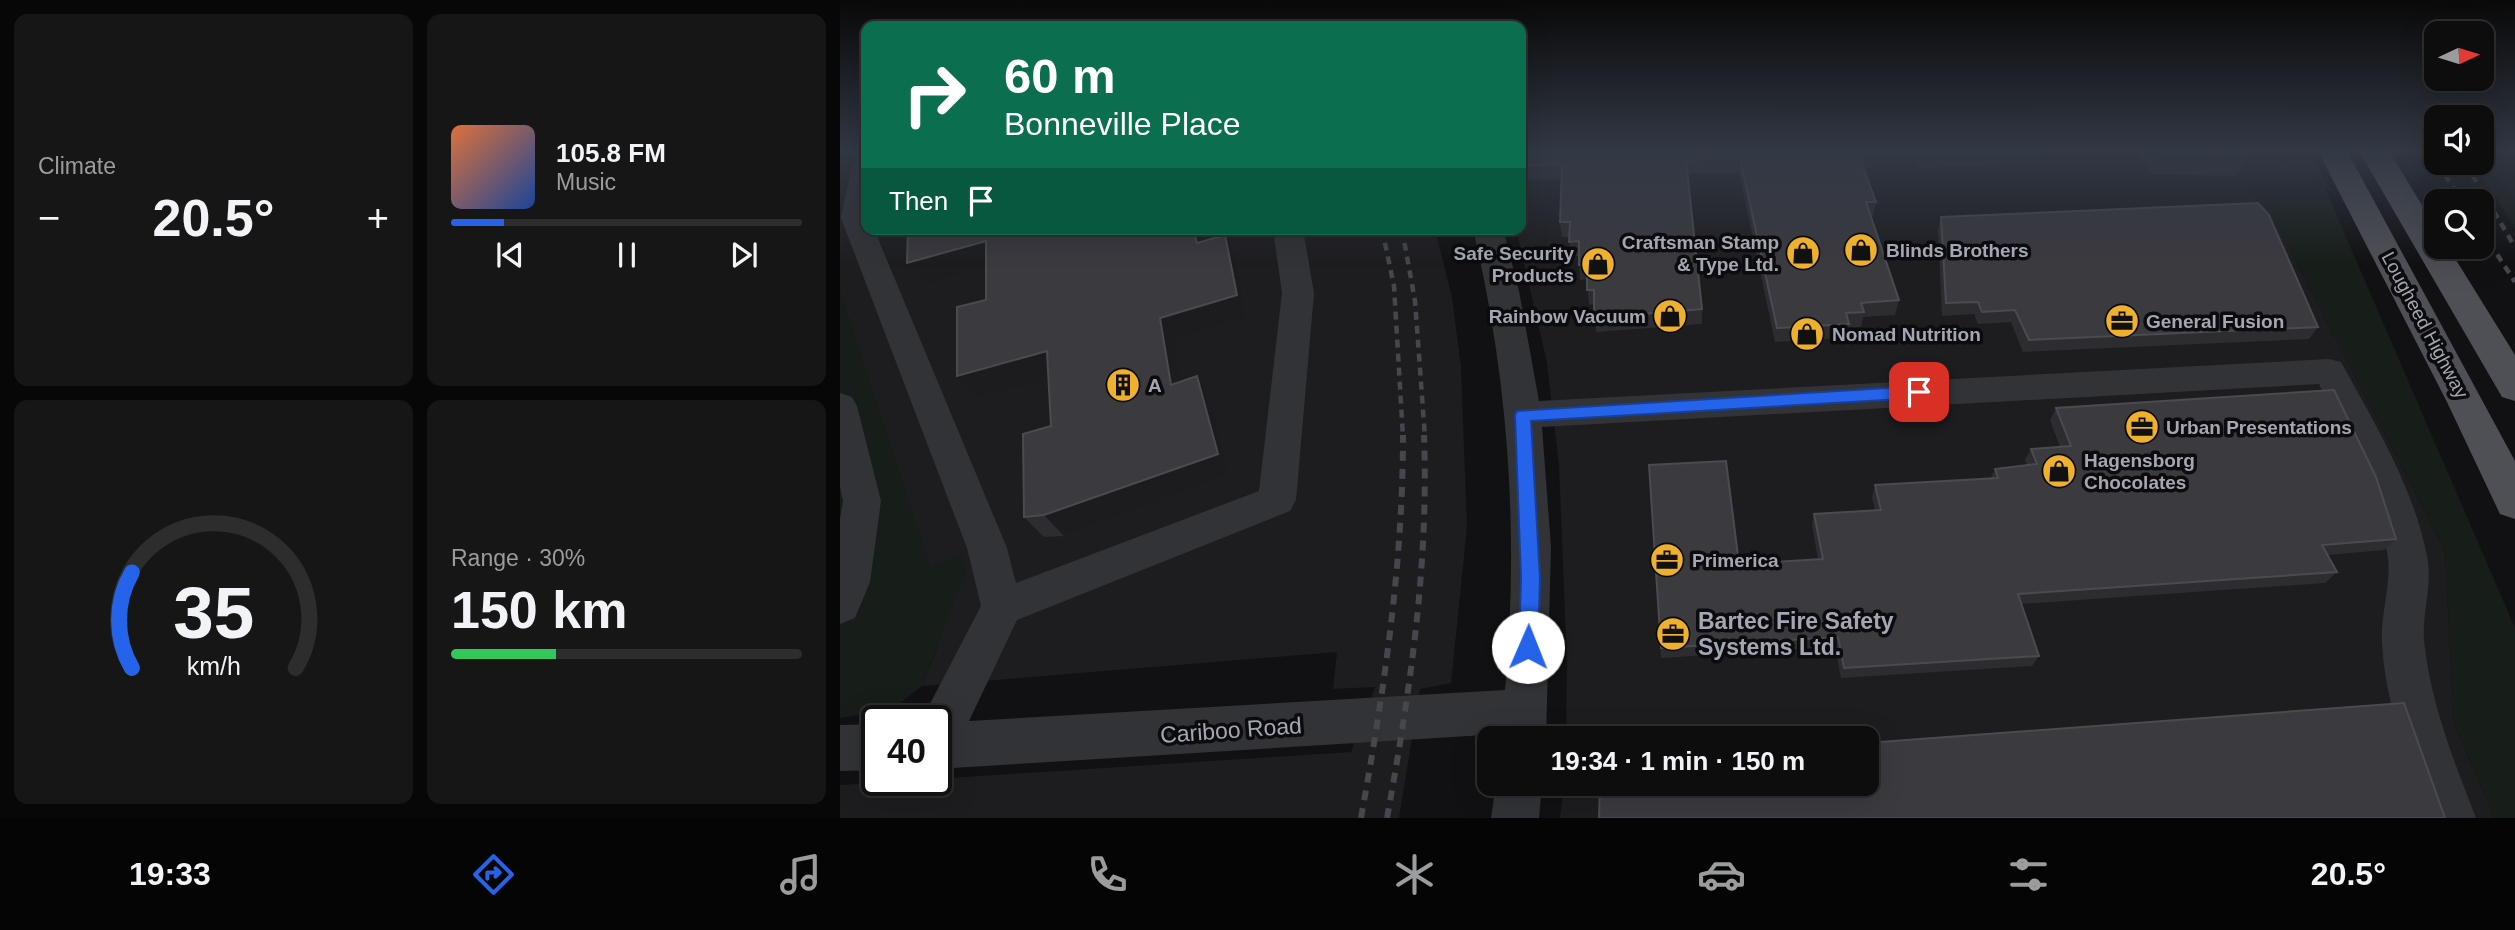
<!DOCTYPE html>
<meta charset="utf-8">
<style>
:root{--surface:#0d0d0e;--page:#161617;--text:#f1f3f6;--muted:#9a9c9e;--line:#2d2d2e;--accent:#2563eb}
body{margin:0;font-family:Arial,sans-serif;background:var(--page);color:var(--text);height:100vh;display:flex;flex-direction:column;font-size:26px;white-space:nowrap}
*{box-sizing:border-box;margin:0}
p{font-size:23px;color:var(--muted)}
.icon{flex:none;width:38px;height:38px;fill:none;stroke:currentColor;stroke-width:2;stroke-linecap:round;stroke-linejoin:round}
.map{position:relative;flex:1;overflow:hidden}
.panel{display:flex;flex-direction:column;gap:14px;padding:14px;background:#070708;width:840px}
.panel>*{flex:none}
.top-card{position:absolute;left:21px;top:21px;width:665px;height:214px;border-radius:14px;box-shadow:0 7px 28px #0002,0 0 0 2px var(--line);background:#0b6e4f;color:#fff;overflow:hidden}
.needle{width:46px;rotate:86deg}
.controls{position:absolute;left:1584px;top:21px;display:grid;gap:14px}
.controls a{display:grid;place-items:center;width:70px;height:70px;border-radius:14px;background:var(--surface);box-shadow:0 7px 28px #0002,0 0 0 2px var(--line);font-size:35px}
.speed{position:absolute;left:21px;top:705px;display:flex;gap:14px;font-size:35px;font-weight:700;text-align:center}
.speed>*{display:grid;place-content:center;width:91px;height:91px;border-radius:50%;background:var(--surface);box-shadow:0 7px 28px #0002,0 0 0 2px var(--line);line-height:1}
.speed .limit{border:4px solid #111;border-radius:10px;background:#fff;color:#111}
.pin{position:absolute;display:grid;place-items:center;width:60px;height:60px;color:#fff;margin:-30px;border-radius:14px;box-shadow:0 4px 10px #0006}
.me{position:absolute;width:77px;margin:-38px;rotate:1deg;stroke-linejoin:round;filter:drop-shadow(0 0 5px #0008)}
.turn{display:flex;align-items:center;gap:24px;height:147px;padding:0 28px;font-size:32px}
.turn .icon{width:91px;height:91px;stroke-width:2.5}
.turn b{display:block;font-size:49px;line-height:60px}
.then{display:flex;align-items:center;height:66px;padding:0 28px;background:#0003;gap:14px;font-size:26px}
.big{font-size:52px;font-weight:800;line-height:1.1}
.panel .card{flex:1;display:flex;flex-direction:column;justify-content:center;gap:10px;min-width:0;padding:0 24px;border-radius:14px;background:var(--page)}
.panel .dial{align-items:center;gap:0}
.dial svg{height:182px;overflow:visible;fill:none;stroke:var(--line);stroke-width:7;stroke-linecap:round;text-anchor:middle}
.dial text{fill:var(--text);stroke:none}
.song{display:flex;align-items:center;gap:21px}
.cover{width:84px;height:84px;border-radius:10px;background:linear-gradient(135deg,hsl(20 70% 55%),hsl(220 70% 35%))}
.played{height:7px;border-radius:4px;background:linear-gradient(90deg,var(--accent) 15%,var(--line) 15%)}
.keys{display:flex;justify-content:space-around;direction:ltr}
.heat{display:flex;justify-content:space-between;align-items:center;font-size:38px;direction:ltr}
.charge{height:10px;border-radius:5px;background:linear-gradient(90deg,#34c759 30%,var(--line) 0)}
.panel .tiles{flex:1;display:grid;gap:14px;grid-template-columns:repeat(2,1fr)}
.trip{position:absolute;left:637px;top:726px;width:402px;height:70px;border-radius:14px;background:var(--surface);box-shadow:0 7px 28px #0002,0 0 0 2px var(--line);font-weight:800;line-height:70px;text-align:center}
.tab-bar{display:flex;height:112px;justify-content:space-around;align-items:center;background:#050506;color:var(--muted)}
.tab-bar .icon{width:49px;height:49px}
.tab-bar .selected{color:var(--accent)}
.tab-bar b{font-size:32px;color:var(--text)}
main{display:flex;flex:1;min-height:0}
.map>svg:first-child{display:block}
.built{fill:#1d1d20}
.green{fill:#171d18}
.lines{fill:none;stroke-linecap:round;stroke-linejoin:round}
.minor{fill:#323337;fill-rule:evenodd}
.major{fill:#4e5056;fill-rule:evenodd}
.rail-far1{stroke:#45474c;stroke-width:4.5;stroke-dasharray:8 6;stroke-linecap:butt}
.rail{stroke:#45474c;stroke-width:6;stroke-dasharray:10 8;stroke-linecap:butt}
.wall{fill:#2d2d31}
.shaded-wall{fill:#1c1c1f}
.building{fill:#3a3a3f;stroke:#4a4b51;stroke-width:2}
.route{fill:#2563eb;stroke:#184099;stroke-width:2}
.labels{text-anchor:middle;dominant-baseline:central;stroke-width:7;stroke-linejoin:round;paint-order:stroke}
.poi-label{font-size:19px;font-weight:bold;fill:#a3a7b3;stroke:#0c0c0e;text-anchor:start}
.street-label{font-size:19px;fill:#a3a7b3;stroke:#0c0c0e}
.near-poi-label{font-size:23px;font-weight:bold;fill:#a3a7b3;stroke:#0c0c0e;text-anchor:start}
.near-street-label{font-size:23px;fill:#a3a7b3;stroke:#0c0c0e}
</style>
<main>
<section class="panel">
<div class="tiles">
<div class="card"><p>Climate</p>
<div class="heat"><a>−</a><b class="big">20.5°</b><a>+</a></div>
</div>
<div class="card">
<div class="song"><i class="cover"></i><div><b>105.8 FM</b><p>Music</p></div></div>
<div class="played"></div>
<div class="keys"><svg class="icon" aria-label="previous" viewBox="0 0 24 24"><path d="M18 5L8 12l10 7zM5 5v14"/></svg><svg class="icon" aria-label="pause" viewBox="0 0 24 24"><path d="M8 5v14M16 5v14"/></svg><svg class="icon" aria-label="next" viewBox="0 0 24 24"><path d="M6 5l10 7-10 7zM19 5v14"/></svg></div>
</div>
<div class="card dial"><svg viewBox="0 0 100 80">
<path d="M14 69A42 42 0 1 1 86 69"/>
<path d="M14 69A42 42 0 0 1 14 27" stroke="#2563eb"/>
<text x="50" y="56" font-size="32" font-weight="700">35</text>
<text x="50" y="72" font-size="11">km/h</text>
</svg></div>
<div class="card"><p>Range · 30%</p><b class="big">150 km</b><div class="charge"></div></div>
</div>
</section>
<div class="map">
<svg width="1675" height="818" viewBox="0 0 1675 818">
<rect width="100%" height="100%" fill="#111113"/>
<g class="built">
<path d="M0,151h26v78h569l17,68 9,70 6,160 -16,156 -31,6 -21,129h-559v-33l511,-33 24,-65 -42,2 4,-37 -415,34 15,-38 -7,-80 -90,-276z"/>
<path d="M681,151h789l18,36 -81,-2 37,53 161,313 9,173 41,94h-935l4,-34h303v-46h-301l1,-75 -8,-198 -12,-102 -31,-134h5z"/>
</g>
<g class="green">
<path d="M1642,151h20l13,11v67l-42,-66h9z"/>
<path d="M1481,179l194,449v190h-20l-41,-94 -9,-173 -161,-313 -40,-57z"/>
<path d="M0,292l90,275 31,-13 6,15 -45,117 -31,24 -51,8z"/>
</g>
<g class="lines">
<g class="minor">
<path d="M26,157v72h8l133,319 9,35 243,-92 23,-198 -9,-64h30l11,64 -18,207 -6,11 -273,109 -48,101 536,-31c14,-155 4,-309 -32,-461h30l16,62 20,110 790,-42 12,3c33,60 73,126 86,194 6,27 -5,56 -3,84 6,62 30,121 52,178h-48c-20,-57 -43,-115 -46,-175 -2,-30 11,-62 5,-91 -12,-59 -42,-114 -68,-168l-777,43 9,120 -5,191h-46l1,-4 -565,35v-48h-15l60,-115 -14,-58 -126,-330 11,-53 4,-6z"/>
<path d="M0,393l12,4 5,9 24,95 -11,81 -15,36 -15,6v-105l3,-18 -3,-14z"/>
<path d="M37,724v46l-37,1v-46z"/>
<path d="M656,784h46l-3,34h-48z"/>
</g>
<g class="major">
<path d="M1478,151h29l168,310v58l-15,-5 -53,-112z"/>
<path d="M1519,151h30l47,77v19h12l67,108v46l-13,-4z"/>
</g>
<g class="rail-far1">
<path d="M1597,163l25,38"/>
<path d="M1625,163l50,84"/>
<path d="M542,229l12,57 9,151"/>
<path d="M562,229l13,72 10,136"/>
<path d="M1642,231l33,51"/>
</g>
<g class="rail">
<path d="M521,818c23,-127 42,-254 42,-383"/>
<path d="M547,818c23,-126 42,-255 37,-383"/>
</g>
</g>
<g class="wall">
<path d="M681,151h520l-4,12 -118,5 -3,-7 -43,2 -1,5h-8l12,34 -3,14h-3l29,84 -4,15 -32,2 -2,10h-13l-2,11 -71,4 -36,-169 -51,1 14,135v15l-106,8 -2,-28 -5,1 -2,-26 -7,1 -1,-24h-8l-2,-19h-7l-2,-15 1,-43 -30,1 -10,-20z"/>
<path d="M1296,151h109l3,3 -13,22 -84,-2z"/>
<path d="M1101,217l377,110 -9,12 -286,13 -12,-30 -33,2 -4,-10 -32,2 -4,-86z"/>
<path d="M68,229h291l3,13 34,15 12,60 -75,23 7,42 30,16 21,77 -167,61 -20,1 -20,-20 27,-91 -3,-49 -72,21 10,-98v-32l-60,17z"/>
<path d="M1216,408l340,131 -12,11 -56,5 9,17 -12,11 -304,21 18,52 -7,10 -191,12 -6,-31 -174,11 -12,-193 90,99 79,-5 -6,-34 2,-11 61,-4 -3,-13 3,-12 115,-6 5,-10 32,-4 -2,-5 6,-11 29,-2 -10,-27z"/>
</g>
<g class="shaded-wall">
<path d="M353,229h6l9,37 -11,-23z"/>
<path d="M385,235l11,22 12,60 -75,23 12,66 -14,-21 -11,-67z"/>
<path d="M146,241l17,22 -77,22 -19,-22z"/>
<path d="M207,351l17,22 -88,25 -19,-22z"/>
<path d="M357,376l13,22 21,77 -167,61 -20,-21z"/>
</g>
<g class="building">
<path d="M681,151h353l1,3h-17l18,48h-10l33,98 -38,3 3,9 -18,1 3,11 -72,4 -37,-170 -54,2 16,149 -108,9v-28h-7v-25h-8v-24l-10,1 1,-20h-10l2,-58 -33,1z"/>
<path d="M1081,151h69l-68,2z"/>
<path d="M1320,151h85l3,3 -87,-2z"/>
<path d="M1418,203l11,12 49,112 -289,13 -14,-30 -33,2 -4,-10 -32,1 -5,-86z"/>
<path d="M68,229h285l4,14 28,-8 12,60 -77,23 11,67 26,-9 21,78 -174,61 -20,2 -1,-83 28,-8 -4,-75 -90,25v-69l29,-7v-59l-79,22z"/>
<path d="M1494,390l42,87 20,62 -74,6 15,27 -319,22 21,62 -195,12 -6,-31 -177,11 -12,-183 77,-4 13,103 84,-5 -9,-45 67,-4 -6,-25 123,-7 -3,-9 42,-5 -6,-15 40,-3 -15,-38z"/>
<path d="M1564,703l41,115h-846l1,-34h267v-41z"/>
</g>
<linearGradient id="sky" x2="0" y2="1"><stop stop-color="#09090a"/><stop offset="0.57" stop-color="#323844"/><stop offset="1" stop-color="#323844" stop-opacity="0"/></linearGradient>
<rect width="1675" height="265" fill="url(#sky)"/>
<path class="route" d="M1079,386l8,6 -8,6 -388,23 9,157 -2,69 -3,6 -7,3 -6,-3 -3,-6 2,-69 -6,-163 2,-4z"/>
<defs>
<g id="shop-disc" transform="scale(1.75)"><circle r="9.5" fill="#eeb02d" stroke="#0c0c0e"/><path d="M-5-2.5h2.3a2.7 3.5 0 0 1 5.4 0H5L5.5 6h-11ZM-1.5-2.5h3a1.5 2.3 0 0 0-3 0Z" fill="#111"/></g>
<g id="office-disc" transform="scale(1.75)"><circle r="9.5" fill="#eeb02d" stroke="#0c0c0e"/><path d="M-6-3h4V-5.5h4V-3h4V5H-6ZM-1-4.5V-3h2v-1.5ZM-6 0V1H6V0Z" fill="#111"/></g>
<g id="building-disc" transform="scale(1.75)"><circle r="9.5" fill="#eeb02d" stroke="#0c0c0e"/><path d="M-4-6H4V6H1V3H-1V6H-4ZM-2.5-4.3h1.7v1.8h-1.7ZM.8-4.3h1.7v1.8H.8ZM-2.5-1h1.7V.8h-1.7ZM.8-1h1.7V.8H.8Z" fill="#111"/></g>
</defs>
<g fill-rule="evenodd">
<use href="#shop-disc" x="1021" y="250"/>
<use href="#shop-disc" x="963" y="253"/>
<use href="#shop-disc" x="758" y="264"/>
<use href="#shop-disc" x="830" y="316"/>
<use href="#office-disc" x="1282" y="321"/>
<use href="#shop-disc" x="967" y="334"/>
<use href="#building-disc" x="283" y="385"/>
<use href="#office-disc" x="1302" y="427"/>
<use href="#shop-disc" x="1219" y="471"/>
<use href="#office-disc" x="827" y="560"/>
<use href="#office-disc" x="833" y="634"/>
</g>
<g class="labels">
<g class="poi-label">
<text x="939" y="242" text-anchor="end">Craftsman Stamp<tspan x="939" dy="22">&amp; Type Ltd.</tspan></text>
<text x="1046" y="250">Blinds Brothers</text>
<text x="734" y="253" text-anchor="end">Safe Security<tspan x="734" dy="22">Products</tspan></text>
<text x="806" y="316" text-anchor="end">Rainbow Vacuum</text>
<text x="1306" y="321">General Fusion</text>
<text x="992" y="334">Nomad Nutrition</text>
<text x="308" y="385">A</text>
<text x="1326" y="427">Urban Presentations</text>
<text x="1244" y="460">Hagensborg<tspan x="1244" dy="22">Chocolates</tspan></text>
<text x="852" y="560">Primerica</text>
</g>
<g class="street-label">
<text transform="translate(1585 325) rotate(62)">Lougheed Highway</text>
</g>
<g class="near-poi-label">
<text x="858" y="621">Bartec Fire Safety<tspan x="858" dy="26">Systems Ltd.</tspan></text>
</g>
<g class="near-street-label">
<text transform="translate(391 730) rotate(-4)">Cariboo Road</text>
</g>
</g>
</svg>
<div class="controls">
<a><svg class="needle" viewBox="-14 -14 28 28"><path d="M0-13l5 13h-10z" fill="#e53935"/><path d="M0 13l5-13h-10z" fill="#9a9c9e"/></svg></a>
<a><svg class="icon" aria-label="sound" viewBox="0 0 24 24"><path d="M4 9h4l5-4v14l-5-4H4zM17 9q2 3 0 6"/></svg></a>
<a><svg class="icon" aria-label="search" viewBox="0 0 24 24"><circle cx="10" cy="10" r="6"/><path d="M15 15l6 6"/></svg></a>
</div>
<div class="speed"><div class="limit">40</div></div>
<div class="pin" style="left:1079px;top:392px;background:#d93025"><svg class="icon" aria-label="arrive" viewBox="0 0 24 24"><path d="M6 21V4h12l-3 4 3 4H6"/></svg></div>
<svg class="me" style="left:688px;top:647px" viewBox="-20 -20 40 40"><circle r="19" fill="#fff"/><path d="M0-13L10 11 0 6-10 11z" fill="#2563eb"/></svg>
<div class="trip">19:34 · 1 min · 150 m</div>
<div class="top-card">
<div class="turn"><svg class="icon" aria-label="right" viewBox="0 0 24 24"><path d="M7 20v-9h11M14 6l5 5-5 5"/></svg><div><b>60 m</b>Bonneville Place</div></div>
<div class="then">Then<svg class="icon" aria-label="arrive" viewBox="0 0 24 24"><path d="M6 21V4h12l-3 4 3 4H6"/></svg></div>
</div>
</div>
</main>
<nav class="tab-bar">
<b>19:33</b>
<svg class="icon selected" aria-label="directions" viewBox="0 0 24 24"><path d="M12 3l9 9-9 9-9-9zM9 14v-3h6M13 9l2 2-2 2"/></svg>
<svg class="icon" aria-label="music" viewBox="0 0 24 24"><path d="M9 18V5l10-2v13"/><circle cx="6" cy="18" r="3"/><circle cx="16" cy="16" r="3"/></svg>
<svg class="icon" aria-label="phone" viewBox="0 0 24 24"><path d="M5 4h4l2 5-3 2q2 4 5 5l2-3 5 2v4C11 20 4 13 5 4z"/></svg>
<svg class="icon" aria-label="climate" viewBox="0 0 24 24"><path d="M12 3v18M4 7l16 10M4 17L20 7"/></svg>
<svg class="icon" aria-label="car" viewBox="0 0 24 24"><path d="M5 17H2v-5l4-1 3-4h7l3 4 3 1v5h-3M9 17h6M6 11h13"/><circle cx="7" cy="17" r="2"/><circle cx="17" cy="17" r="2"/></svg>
<svg class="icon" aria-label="filters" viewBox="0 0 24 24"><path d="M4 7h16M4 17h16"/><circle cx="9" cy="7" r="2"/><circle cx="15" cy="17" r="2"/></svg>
<b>20.5°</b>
</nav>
